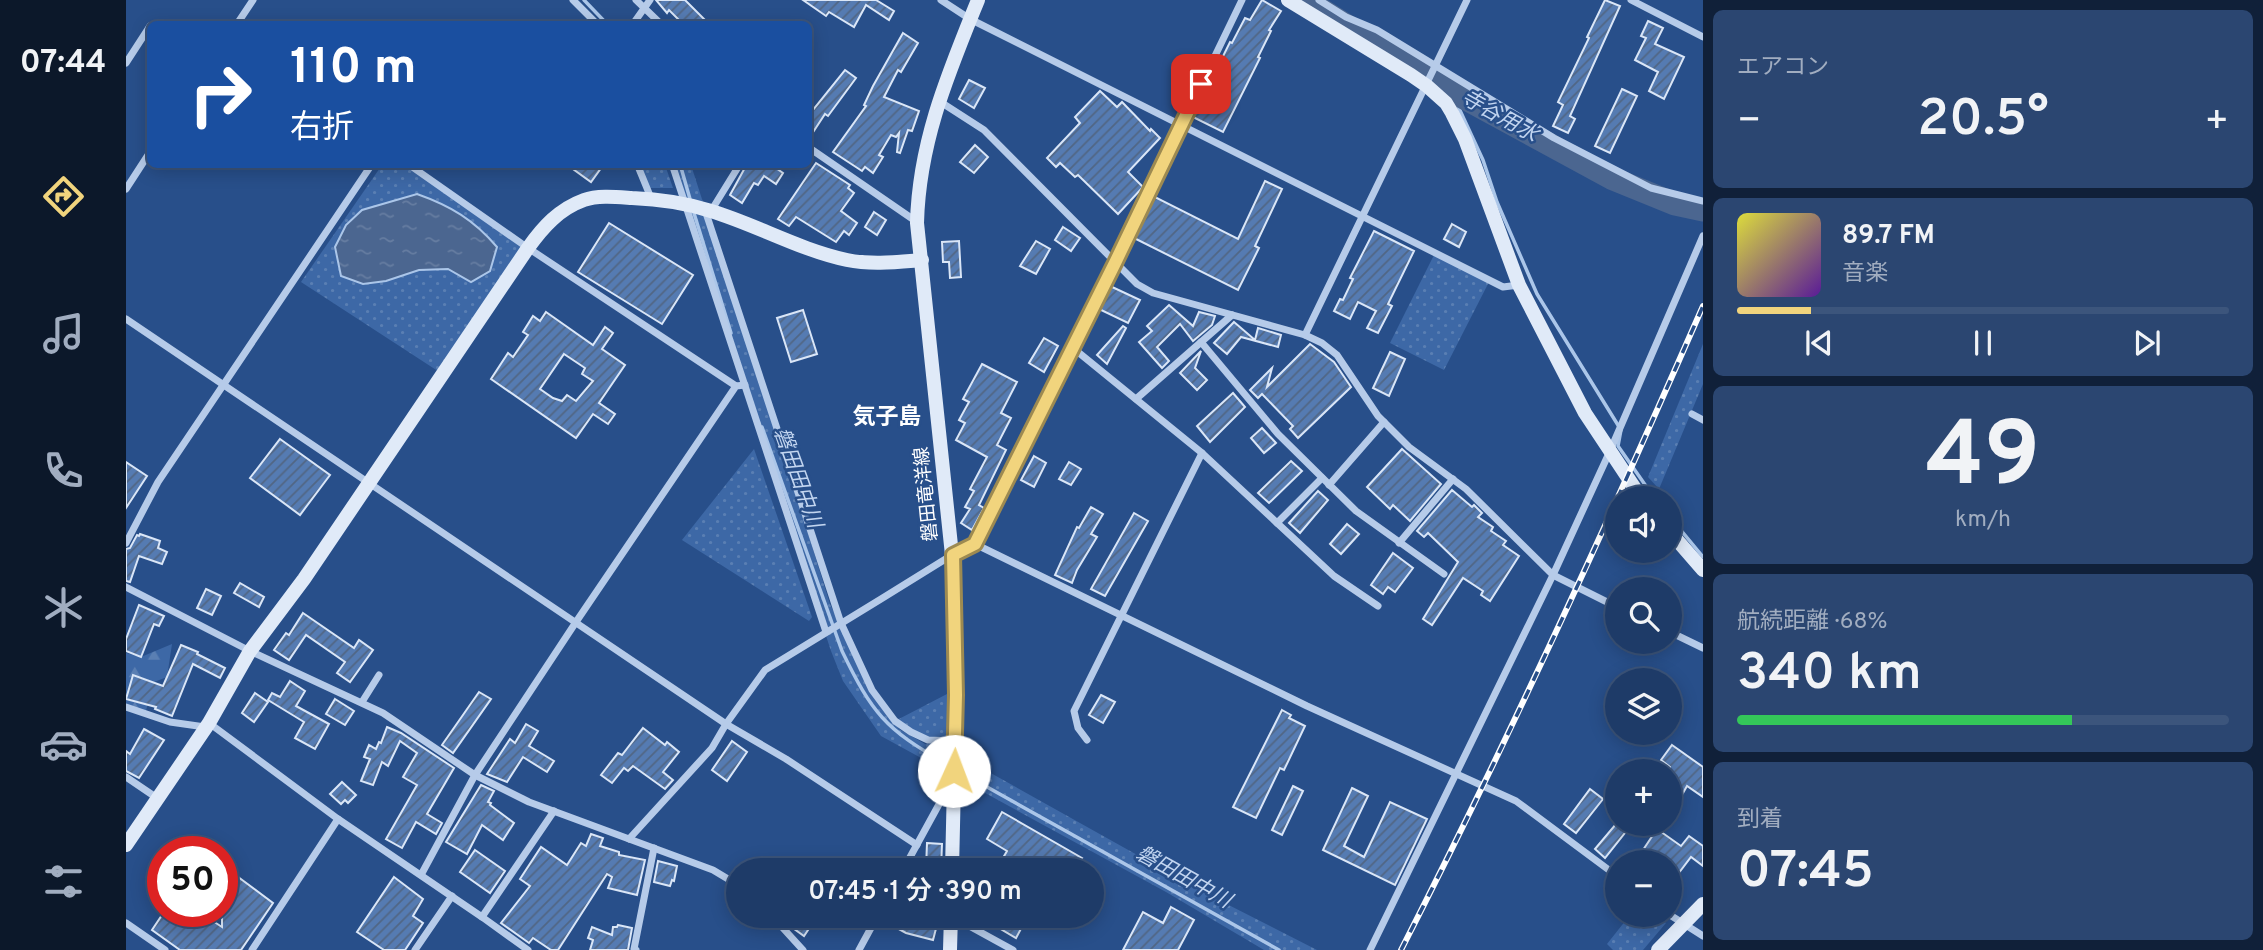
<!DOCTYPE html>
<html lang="ja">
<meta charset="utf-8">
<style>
:root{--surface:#1e3b68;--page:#2b4671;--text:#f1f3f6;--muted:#a1adc0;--line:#3c557c;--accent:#f1d47d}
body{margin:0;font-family:Overpass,"Noto Sans JP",sans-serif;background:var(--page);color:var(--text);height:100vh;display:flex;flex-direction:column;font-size:26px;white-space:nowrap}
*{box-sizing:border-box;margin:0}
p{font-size:23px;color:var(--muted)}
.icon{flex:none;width:38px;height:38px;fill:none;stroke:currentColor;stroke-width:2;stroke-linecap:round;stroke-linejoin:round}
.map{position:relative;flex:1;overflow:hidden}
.details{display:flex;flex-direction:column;gap:10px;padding:10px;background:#102039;width:560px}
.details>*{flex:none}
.banner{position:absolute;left:21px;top:21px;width:665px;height:147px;border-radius:10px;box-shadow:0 4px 18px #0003,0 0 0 2px var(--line);background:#1a4fa0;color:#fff;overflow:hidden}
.fabs{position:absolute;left:1479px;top:486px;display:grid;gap:14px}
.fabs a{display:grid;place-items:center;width:77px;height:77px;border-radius:50%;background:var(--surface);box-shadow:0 4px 18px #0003,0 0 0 2px var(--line);font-size:35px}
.speed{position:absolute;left:21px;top:836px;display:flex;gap:14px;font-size:35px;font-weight:700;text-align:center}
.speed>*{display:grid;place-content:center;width:91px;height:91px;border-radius:50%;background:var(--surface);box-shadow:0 4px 18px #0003,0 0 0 2px var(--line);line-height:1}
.speed .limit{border:10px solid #d22;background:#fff;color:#111}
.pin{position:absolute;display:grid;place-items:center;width:60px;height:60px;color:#fff;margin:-30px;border-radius:14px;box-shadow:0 4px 10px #0006}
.me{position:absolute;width:77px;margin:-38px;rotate:2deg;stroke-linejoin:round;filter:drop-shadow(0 0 5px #0008)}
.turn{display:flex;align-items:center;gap:24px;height:147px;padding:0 28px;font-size:32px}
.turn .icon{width:91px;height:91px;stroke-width:2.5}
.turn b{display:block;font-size:49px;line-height:60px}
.big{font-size:52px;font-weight:600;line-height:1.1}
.details .widget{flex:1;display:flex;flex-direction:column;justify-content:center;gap:10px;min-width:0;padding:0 24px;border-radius:10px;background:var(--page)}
.details .dial{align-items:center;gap:0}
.dial b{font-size:91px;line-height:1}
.song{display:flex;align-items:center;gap:21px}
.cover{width:84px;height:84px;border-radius:10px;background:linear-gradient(135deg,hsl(60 70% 55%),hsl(270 70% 35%))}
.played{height:7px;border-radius:4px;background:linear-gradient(90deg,var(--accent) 15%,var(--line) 15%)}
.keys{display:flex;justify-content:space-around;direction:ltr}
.heat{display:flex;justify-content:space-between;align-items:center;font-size:38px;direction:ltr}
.charge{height:10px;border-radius:5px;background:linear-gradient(90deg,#34c759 68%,var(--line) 0)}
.trip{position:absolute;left:600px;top:858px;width:378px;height:70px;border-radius:35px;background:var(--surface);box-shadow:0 4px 18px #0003,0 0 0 2px var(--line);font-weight:600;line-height:70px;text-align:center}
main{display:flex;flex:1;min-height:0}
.menu{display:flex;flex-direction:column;width:126px;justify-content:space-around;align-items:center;background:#0c182a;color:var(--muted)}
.menu .icon{width:49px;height:49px}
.menu .active{color:var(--accent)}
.menu b{font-size:32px;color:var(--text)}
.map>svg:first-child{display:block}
.grass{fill:url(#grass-dots)}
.forest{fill:url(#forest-firs)}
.water{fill:url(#water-ripples);stroke:#abc6e9;stroke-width:2}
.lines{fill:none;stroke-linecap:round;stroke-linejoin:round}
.stream{stroke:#abc6e9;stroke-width:3.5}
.river{stroke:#4b6690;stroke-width:23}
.building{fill:url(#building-hatch);stroke:#dae6f7;stroke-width:2;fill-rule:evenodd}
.street{stroke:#b6cbe9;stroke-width:7}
.secondary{stroke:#e0eaf8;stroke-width:14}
.rail-casing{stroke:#fff;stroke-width:6}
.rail{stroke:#284f8a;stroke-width:3.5;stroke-dasharray:10;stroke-linecap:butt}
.route-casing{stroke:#9d8a51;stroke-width:18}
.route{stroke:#f1d47d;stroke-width:12}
.labels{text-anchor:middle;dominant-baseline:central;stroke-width:5;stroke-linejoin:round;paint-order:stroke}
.street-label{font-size:19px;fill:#fff;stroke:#284f8a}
.water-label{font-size:21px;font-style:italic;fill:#c2d5f0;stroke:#284f8a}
.quarter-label{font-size:23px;font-weight:bold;fill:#fff;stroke:#284f8a}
</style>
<main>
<nav class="menu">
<b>07:44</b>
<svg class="icon active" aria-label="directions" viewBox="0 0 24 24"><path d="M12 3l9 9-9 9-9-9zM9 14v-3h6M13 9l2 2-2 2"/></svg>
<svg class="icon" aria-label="music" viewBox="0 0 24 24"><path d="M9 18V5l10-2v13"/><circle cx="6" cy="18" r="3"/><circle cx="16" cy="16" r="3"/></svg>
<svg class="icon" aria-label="phone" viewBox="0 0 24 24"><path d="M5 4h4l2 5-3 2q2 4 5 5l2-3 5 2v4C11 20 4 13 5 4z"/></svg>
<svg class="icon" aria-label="climate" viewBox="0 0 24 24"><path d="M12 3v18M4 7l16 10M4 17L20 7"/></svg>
<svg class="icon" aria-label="car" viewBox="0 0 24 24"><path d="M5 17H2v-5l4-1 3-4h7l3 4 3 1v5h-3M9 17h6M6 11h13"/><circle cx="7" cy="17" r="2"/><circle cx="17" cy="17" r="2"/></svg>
<svg class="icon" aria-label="filters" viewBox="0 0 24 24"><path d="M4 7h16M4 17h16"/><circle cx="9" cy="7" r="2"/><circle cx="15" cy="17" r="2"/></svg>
</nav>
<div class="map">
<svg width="1577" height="950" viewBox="0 0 1577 950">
<defs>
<pattern id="grass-dots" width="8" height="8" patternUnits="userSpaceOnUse" patternTransform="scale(1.75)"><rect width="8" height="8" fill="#3d68a6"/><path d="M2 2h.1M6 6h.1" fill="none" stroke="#5a7fb3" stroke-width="1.8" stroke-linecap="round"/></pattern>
<pattern id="forest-firs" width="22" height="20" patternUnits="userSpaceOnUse" patternTransform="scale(1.75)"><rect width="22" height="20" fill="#3d68a6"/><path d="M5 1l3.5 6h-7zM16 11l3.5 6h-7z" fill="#5a7fb3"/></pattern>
<pattern id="water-ripples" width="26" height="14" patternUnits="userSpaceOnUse" patternTransform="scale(1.75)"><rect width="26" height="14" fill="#4b6690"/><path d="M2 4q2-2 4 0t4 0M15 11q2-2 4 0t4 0" fill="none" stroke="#667da1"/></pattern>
<pattern id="building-hatch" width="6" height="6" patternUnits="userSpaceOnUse" patternTransform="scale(1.75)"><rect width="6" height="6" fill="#557bb2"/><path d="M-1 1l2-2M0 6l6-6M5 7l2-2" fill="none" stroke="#516684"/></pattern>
</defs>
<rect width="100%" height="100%" fill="#284f8a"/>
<g class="grass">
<path d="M256,165h26l117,80 -78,132 -146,-95z"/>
<path d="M510,165h29l8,23h-26z"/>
<path d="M546,165h19l76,236 63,203 35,71 34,54 26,15 18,-2 -9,-2 -39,-19 52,-27 1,47 7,12 252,141 110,56h-53l-98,-58 -285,-156 -38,-55 -12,-30z"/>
<path d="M1309,253l55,27 -46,90 -54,-27z"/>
<path d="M1577,344v40l-44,105 -11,-12z"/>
<path d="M628,449l58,168 -3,4 -127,-81z"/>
<path d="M1504,915h25l11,8 -23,27h-30l-6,-6z"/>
</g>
<path class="forest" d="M46,644l-5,33 -13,5 -9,32 -19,-7v-54l15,4z"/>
<path class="water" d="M291,194c34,12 57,26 80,53l-7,24 -19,11 -23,-13 -29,1 -33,11 -23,3 -22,-8 -6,-29 11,-22 16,-15z"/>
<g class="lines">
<g class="stream">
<path d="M458,0l23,24"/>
<path d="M1325,91l32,69 14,42 40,92 84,136 -3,16 37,53"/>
<path d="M554,164l10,35"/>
<path d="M567,210l38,123"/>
<path d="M636,427l80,224c30,62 43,78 103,112"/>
<path d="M1544,517l33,40"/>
<path d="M836,773l317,177"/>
</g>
<path class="river" d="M1180,0l145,91 160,87 64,26 28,6"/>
</g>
<g class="building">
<path d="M530,0h29l19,19 -5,5h-16l-14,-14 -2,3z"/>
<path d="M677,0h73l18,11 -5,9 -23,-15 -12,22 -25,-15 -3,4z"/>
<path d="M1136,0l19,11 -12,19 2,1 -13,26 2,1 -37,74 -30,-15 37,-75 2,1 13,-25 5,2z"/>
<path d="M1479,0l15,6 -50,110 5,3 -7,14 -15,-7 10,-21 -5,-3 31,-64 -2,-1z"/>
<path d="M1522,21l15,7 -8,16 29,13 -20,42 -15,-8 9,-19 -23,-12 11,-22 -5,-2z"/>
<path d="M777,33l15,10 -17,29 -3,-2 -14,27 35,14 -7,20 -4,-1 -8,23 -3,-1 2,-19 -3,4 -5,-2 -12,20 4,2 -10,16 -8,-6 -3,4 -29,-19 33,-46 -2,-1 9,-19z"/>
<path d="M719,70l11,8 -28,38 -3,-2 -17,26v-24z"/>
<path d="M843,80l16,8 -11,20 -15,-9z"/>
<path d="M1496,89l15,7 -27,57 -15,-7z"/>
<path d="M974,91l17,16 5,-5 28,29 1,-2 9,9 -32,34 15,15 -25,27 -40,-39 -3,2 -15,-14 -4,4 -9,-9 33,-35 -5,-6z"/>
<path d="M849,145l13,12 -14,16 -14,-11z"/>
<path d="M690,163l34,22 -2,3 6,5 -13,18 16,12 -8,12 -5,-4 -8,11 -40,-25 -7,9 -11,-7z"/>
<path d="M440,164h38l-13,18z"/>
<path d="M621,164h23l13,9 -7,11 -12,-8 -6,9 -4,-2 -12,20 -12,-8z"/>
<path d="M1139,181l17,8 -27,57 4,2 -21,42 -104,-52 21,-41 83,42z"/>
<path d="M748,212l12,8 -9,15 -12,-8z"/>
<path d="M483,223l84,52 -31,49 -84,-52z"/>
<path d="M1326,224l14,8 -7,15 -15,-8z"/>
<path d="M937,227l17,11 -9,13 -16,-11z"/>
<path d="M1248,231l40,20 -26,53 4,2 -14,27 -11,-5 9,-17 -18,-9 -8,17 -16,-8 6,-12 3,1 10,-21 -3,-1z"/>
<path d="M833,241l2,36 -11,1 -1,-16h-6l-1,-20z"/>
<path d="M910,241l14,8 -14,25 -16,-8z"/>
<path d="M984,286l30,14 -12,23 -29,-14z"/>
<path d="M1043,305l24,21 6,-14 16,4 -3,9 -19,16 -13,-17 -23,23 12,14 -7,7 -23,-26 13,-11 -5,-5z"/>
<path d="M677,310l14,44 -26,8 -14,-44z"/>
<path d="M420,312l47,33 12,-18 8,6 -11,16 23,16 -26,38 16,11 -7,10 -15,-10 -17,24 -85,-59 17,-26 5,4 15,-22 -5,-3 10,-16 7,5zM438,354l21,14 -3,6 11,7 -17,20 -9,-6 -5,6 -9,-3 -13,-9z"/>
<path d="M1108,322l21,18 3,-12 23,7 -3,12 -37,-10 -14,17 -13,-11z"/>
<path d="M997,326l3,2 -19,36 -10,-9z"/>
<path d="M918,338l14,8 -14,26 -15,-9z"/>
<path d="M1184,344l24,18 17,25 -53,51 -8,-9 3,-3 -31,-32 -4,4 -8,-8 22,-22 -5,19z"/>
<path d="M1075,351l-6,17 12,12 -10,10 -17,-17z"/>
<path d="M1264,352l15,7 -16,37 -16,-8z"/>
<path d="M856,364l35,18 -16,31 10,5 -14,27 9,5 -27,55 5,3 -12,22 -11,-7 9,-14 -5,-2 9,-16 -4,-2 17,-32 -31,-17 9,-17 -6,-3 10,-18 -6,-3z"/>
<path d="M1107,393l12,14 -35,35 -13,-16z"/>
<path d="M1136,428l14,15 -12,10 -13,-15z"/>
<path d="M154,439l50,36 -30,40 -50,-37z"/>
<path d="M1276,449l39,35 -31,37 -17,-16 -3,4 -23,-22z"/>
<path d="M908,456l12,7 -12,24 -13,-7z"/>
<path d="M1165,461l11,10 -33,32 -11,-10z"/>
<path d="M0,462l21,14 -21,32z"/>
<path d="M943,462l12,7 -10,16 -12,-6z"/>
<path d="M1326,490l20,17 2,-2 8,8 -4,4 15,10 -2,4 15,10 -3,4 16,11 -29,45 -9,-6 2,-4 -20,-13 -31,47 -9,-6 35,-57 -30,-29 -4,4 -7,-6z"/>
<path d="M1192,491l10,9 -28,33 -11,-10z"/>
<path d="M965,507l12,7 -12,20 6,3 -20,33 -5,13 -17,-8 22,-48 2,1z"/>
<path d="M1008,513l14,8 -43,75 -14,-7z"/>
<path d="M1221,524l12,10 -18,20 -11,-10z"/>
<path d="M14,534l20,7 -2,7 9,4 -5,12 -23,-8 -9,26 -4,-1v-32l4,-1 7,-13 2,1z"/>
<path d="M1267,553l20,15 -18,24 -7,-5 -5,7 -12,-9z"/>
<path d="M114,583l24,14 -5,10 -25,-14z"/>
<path d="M80,589l15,7 -9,19 -15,-7z"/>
<path d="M13,605l25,11 -5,10 -5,-2 -13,33 -15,-6v-12z"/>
<path d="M177,613l51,35 5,-8 14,10 -23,32 -13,-9 8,-11 -39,-27 -17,25 -15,-10 12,-17 3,2z"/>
<path d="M55,645l17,7 -1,2 28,14 -5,10 -27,-14 -21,52 -17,-7 1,-2 -30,-8 7,-24 30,11z"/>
<path d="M164,681l15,10 -9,15 33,18 -14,25 -20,-11 9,-16 -36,-22 4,-7 8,4z"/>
<path d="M353,692l12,7 -38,54 -11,-8z"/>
<path d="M129,693l13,9 -14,20 -12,-9z"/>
<path d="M975,695l14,7 -12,21 -14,-8z"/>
<path d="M209,699l19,12 -9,14 -19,-11z"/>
<path d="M1156,710l9,5 -2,3 16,8 -21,44 -4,-2 -24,50 -23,-11z"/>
<path d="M400,724l12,7 -9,15 25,15 -7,11 -24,-15 -16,25 -20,-8 23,-35 5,4z"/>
<path d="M261,727l14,6 53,35 -27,46 15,9 -6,11 -20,-12 -14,26 -16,-9 31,-54 -14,-8 14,-24 -17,-12 -12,25 -6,-4 -9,23 -12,-4 9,-22 -6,-2 5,-12 7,4 3,-7 2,1z"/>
<path d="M517,728l22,17 2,-3 12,10 -16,20 10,8 -8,9 -32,-23 -5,5 -4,-3 -12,15 -11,-8 17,-22 4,2z"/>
<path d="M18,729l20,11 -25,38 -13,-7v-20l4,3z"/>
<path d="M606,741l15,11 -20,29 -15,-11z"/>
<path d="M1546,745l31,22v30l-16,-11 -17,30v-49l-9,-7z"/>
<path d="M216,782l14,13 -8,8 -3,-3 -4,4 -11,-10z"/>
<path d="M355,785l13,6 -6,11 3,1 -1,2 24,18 -11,17 -21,-15 -15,29 -21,-12z"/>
<path d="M1167,786l10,5 -21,44 -10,-5z"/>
<path d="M1226,788l16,8 -24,50 20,11 26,-55 37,17 -32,66 -72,-35z"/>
<path d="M1464,789l13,10 -27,34 -12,-9z"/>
<path d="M876,812l80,46 -8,12h-78l11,-19 -20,-12z"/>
<path d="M1490,824h16l-27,34 -10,-9z"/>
<path d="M1531,829l24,17 8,-10 14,10v20l-12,-9 -13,17 -8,-7v-4h-9l-18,-13z"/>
<path d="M465,834l12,4 -3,8 19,6v3l26,5 -8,35 -29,-7 4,-11 -5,-3 -49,76h-7l-18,-12 -4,5 -28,-20 29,-37 -10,-7 21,-32 26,18 14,-22 5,3z"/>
<path d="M801,843l15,1 -1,25 -15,-1z"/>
<path d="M349,850l30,21 -15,22 -30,-21z"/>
<path d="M532,861l19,5 -3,15 -2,-1 -2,6 -16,-4z"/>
<path d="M100,868l47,35 -32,47h-61l-28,-20 12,-18h35l23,15v-53z"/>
<path d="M268,877l29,22 -10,17 10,7 -18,27h-21l-27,-18z"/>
<path d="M1045,907l23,13 -16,30h-55l20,-38 20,11z"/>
<path d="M671,915h21l-14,21 -14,-10z"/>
<path d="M764,915h29l19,6 -5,19 -27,-7 -20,-11z"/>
<path d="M851,915h37l-2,4 11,6 -7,13z"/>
<path d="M492,925l14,3 -4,22h-38l3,-10 -5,-2 4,-11 20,8 1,-8h4z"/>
</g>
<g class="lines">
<g class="street">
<path d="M447,0l24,24"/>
<path d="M510,0l25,24"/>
<path d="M815,0l29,19 533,268 16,-2"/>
<path d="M1193,0l27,17 31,13 177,108 97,50 52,13"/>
<path d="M1505,0l72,37"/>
<path d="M111,24l16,-24"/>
<path d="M507,24l17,-24"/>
<path d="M0,63l24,-37"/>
<path d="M813,101l45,29 153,154 16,9 152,42 17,8 15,12 41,61 31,31 57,42 87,86 64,32"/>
<path d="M682,147l109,75"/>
<path d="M282,164l120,84 208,138"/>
<path d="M511,164l14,34"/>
<path d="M546,164l154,468"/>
<path d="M0,189l24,-37"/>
<path d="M579,210l136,413 31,67 23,31 16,11 17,8 27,1"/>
<path d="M585,211l29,-47"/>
<path d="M0,319l600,405 60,35 131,86"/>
<path d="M1179,335l162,-335"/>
<path d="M1075,342l77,92 78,77 88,63"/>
<path d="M947,348l129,105 132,123 44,30"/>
<path d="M1010,399l96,-84"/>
<path d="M1566,414l11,6"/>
<path d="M1203,485l55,-63"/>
<path d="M1151,523l45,-45"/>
<path d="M0,543l32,-61 214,-318"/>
<path d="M1273,543l54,-64"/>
<path d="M849,544l140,-281 127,-263"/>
<path d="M0,587l124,64 133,62 92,62 54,27 184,68 25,15"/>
<path d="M1544,632l33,16"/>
<path d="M236,702l17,-27"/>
<path d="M0,707l44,15 35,5"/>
<path d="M83,723l129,96 144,98 72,-106"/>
<path d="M961,740l-9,-12 -4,-17 128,-258"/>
<path d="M0,777l31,21"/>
<path d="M503,839l83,-91 14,-24 39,-54 116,-71 71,-44 23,-11 332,162 209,95 101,75"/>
<path d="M777,870l40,-73 11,-8"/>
<path d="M295,875l54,-100 101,-153 160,-236 9,-1"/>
<path d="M645,915l32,35"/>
<path d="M1544,915l33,21"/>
<path d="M825,916l62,34"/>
<path d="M356,917l46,33"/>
<path d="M0,923l39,27"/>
<path d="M126,950l86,-131"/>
<path d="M289,950l37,-54"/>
<path d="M510,950l-2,-1 20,-101"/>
<path d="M733,950l19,-35"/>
<path d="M1244,950l183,-375 57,-124 93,-215"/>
</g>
<g class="secondary">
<path d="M1162,0l123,75 16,11 19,17 6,10 13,26 54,146 66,128 57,86"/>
<path d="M1544,532l33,38"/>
<path d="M0,845l83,-122 41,-72 54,-72 224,-331c15,-21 31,-39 56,-48 14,-5 33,-3 48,-2 27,1 54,5 79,13 46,14 89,39 136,49 25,5 50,2 75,0"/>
<path d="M826,870l4,-175 -4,-140 -35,-332c2,-81 31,-149 61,-223"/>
<path d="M824,950l1,-35"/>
<path d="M1532,950l45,-46"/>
</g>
<g class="rail-casing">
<path id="rail" d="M1275,950c108,-211 207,-427 302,-644"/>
</g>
<use href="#rail" class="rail"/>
</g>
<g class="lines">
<g class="route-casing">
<path id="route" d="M828,771l2,-76 -3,-140 22,-11 140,-281 86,-179"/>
</g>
<use href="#route" class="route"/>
</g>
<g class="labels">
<g class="street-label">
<text transform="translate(801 494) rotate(-96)">磐田竜洋線</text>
</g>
<g class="water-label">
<text transform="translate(1373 117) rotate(29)">寺谷用水</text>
<text transform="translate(671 478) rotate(70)">磐田田中川</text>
<text transform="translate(1057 878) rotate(29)">磐田田中川</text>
</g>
<g class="quarter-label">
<text x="761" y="418">気子島</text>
</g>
</g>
</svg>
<div class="fabs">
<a><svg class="icon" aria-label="sound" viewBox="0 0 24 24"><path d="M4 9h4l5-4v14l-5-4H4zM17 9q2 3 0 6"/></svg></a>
<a><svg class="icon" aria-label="search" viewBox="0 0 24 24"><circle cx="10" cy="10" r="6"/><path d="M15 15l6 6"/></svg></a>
<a><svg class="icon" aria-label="layers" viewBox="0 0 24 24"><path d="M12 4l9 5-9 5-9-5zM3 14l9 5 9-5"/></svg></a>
<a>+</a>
<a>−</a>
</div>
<div class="speed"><div class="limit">50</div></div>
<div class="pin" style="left:1075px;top:84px;background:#d93025"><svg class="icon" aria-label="arrive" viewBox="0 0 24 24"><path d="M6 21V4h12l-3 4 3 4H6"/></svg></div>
<svg class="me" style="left:828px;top:771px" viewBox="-20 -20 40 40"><circle r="19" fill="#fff"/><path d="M0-13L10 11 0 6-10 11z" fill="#f1d47d"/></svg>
<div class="trip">07:45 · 1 分 · 390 m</div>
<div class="banner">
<div class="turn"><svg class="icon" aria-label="right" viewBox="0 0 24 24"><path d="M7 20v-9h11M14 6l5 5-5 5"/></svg><div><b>110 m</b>右折</div></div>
</div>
</div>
<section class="details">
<div class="widget"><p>エアコン</p>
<div class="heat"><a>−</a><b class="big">20.5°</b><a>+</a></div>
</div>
<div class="widget">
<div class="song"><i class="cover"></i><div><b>89.7 FM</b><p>音楽</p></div></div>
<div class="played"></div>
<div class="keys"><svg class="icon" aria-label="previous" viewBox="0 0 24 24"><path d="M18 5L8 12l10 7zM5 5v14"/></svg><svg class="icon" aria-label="pause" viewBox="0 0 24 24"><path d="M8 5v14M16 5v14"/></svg><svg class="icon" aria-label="next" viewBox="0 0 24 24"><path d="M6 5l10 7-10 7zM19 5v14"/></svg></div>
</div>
<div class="widget dial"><b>49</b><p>km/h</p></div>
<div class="widget"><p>航続距離 · 68%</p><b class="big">340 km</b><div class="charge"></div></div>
<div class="widget"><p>到着</p><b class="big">07:45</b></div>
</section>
</main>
